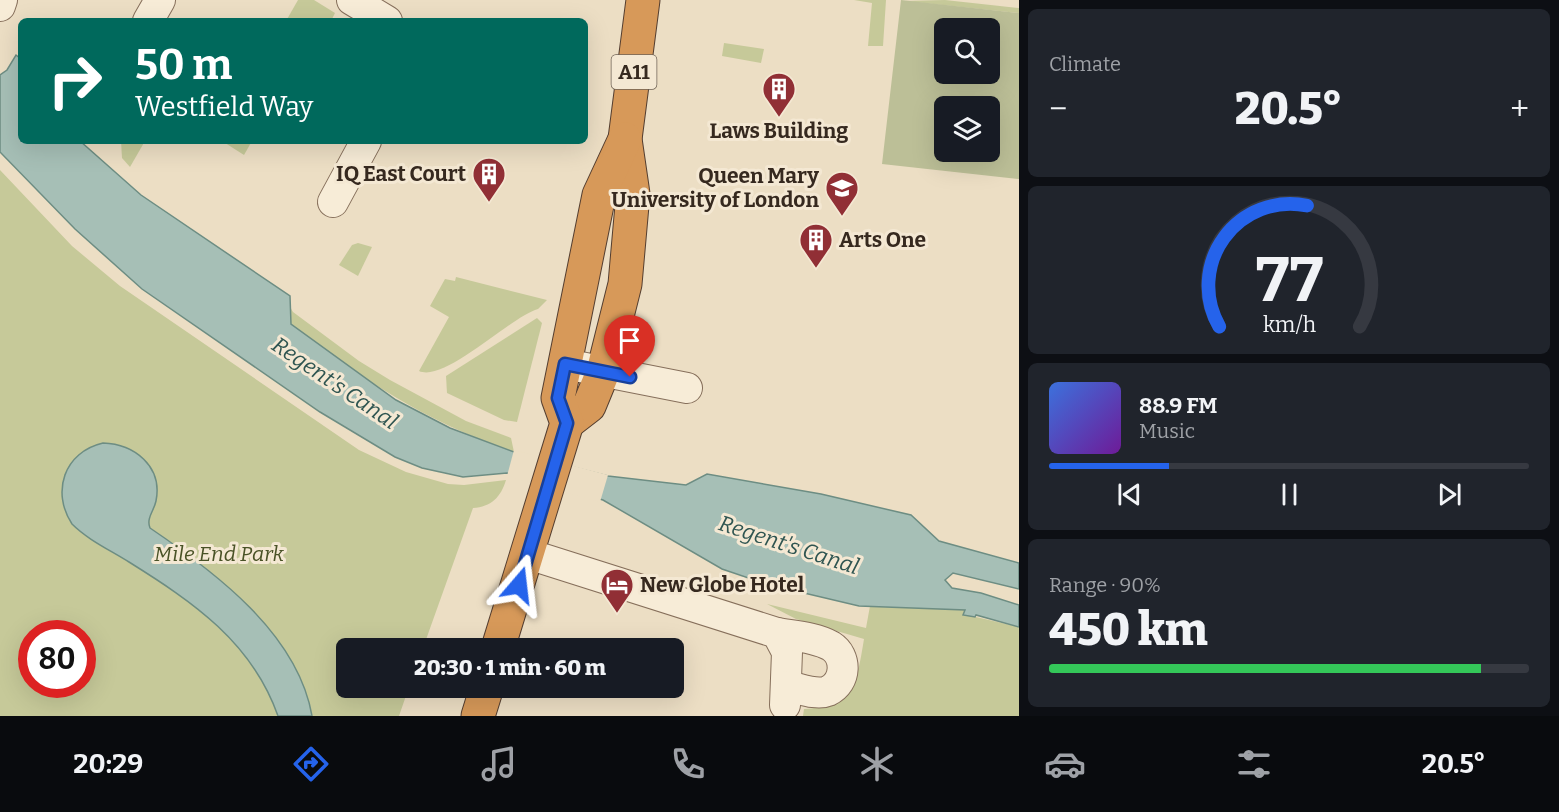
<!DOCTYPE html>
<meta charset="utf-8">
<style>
:root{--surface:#171b24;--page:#20242c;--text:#f1f3f6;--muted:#9ea1a6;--line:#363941;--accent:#2563eb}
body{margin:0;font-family:Bitter,serif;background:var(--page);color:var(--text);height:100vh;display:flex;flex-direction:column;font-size:22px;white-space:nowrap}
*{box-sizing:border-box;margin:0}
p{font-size:20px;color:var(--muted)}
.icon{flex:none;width:33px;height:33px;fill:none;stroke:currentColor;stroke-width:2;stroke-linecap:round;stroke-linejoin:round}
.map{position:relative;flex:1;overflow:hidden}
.side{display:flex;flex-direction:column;gap:9px;padding:9px;background:#0d0f14;width:540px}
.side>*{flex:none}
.banner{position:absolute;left:18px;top:18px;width:570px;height:126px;border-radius:9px;box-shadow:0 6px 24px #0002;background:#00695c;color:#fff;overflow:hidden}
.fabs{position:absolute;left:934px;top:18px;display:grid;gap:12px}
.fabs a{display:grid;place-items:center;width:66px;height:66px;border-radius:9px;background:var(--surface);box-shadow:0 6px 24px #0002;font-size:30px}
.speed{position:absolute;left:18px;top:620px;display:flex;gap:12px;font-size:30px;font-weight:700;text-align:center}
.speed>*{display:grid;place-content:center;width:78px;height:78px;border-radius:50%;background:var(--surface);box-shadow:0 6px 24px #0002;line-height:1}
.speed .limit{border:9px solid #d22;background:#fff;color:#111}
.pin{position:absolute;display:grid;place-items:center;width:51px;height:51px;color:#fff;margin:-62px -26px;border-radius:50% 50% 50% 0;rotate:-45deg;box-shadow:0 0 6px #0007}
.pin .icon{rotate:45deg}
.me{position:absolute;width:66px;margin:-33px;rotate:17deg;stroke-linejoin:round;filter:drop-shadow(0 0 4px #0008)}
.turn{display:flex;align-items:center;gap:21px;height:126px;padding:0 18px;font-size:27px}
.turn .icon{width:78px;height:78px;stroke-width:2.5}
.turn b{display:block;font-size:42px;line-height:51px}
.big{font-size:45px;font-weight:800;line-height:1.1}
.side .card{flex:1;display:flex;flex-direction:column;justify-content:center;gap:9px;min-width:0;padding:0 21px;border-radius:9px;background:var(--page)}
.side .dial{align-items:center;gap:0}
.dial svg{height:156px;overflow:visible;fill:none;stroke:var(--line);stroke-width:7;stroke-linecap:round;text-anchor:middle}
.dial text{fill:var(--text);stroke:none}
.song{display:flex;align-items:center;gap:18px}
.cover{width:72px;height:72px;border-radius:9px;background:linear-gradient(135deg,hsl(220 70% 55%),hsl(280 70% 35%))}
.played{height:6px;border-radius:3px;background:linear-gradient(90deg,var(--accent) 25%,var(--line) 25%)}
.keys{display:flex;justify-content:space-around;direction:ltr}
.heat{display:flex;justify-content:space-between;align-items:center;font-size:33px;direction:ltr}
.charge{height:9px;border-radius:4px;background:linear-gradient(90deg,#34c759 90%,var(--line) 0)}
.trip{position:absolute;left:336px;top:638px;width:348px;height:60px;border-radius:9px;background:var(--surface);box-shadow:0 6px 24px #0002;font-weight:800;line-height:60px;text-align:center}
.menu{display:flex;height:96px;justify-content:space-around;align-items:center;background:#090b0e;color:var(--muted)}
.menu .icon{width:42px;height:42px}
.menu .active{color:var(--accent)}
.menu b{font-size:27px;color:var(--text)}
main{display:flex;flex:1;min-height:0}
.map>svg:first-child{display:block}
.green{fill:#c6c999;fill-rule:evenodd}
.cemetery{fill:#bcbf97;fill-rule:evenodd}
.water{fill:#a6bfb6;stroke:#6d8d83;stroke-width:1.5}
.pier{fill:#ecdec4}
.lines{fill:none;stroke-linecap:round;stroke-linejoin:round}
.minor-casing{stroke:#866f5b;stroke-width:32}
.highway-casing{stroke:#543e30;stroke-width:35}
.minor{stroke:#f7ecd7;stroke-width:30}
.highway{stroke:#d79959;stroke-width:33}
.route-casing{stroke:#184099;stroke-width:15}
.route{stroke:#2563eb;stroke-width:10}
.labels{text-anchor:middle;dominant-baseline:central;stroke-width:6;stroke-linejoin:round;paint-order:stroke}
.shield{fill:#f4e8d3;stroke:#6f6255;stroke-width:1.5}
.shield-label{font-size:20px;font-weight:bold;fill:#36291f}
.poi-label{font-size:21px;font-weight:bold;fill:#36291f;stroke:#f4e8d3;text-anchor:end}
.park-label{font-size:21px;font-style:italic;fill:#495226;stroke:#f4e8d3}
.water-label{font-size:22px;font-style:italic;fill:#2f5551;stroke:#f4e8d3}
</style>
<main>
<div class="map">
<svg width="1019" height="716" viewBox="0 0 1019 716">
<rect width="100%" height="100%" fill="#ecdec4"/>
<g class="green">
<path d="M298,0h16l21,13 -4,8h-45z"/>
<path d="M854,0h32l-3,46h-15l4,-43z"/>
<path d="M945,0l74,8v5l-114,-12z"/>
<path d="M724,43l40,6 -3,14 -39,-7z"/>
<path d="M121,141h24l-15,26 -8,-9z"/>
<path d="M222,141h30l-8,14z"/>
<path d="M0,170l72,76 48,40 239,164 47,22 42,12 16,1 42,-5c-5,17 -15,27 -33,28l-50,140h-77v39h63l-10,29h-399zM32,633h50v51h-50z"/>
<path d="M358,243l14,4 -14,29 -19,-11 13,-20z"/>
<path d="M456,277l91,23 -9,9c-28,8 -93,74 -119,62l30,-54 -19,-11 15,-27 10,2z"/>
<path d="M290,307l3,5 66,49 31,19 76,41 45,17 3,14c-88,-30 -151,-72 -223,-128z"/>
<path d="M537,318l5,5 -25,99 -13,-2 -57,-27 -1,-17z"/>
<path d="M767,604l99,24 4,-22 95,4 -2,4 56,13v89h-216l1,-7c50,-3 53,-27 60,-70l-68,-20z"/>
</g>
<path class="cemetery" d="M901,0l118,13v166l-137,-15zM945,28h45v46h-45zM945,106h45v46h-45z"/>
<g class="water">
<path d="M16,55l5,4v82h59l61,54 149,101 1,28 105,76 54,28 64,24 94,24 78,9 21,-11 114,20 90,21 28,26 80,22v26l-66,-16 -8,7 7,8 29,5 38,12v22l-43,-12 -1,2 -12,-2 2,-5 -106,-4 -93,-22 -44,-15 -119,-69 -96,-27 -44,4 -41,-9 -27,-11 -75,-45 -178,-123 -67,-60 -75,-77v-77l7,-5z"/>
<path d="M103,443c31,1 60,23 53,58 -2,10 -10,17 -6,27 65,44 148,106 162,188h-34c-26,-74 -85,-114 -149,-154 -19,-12 -41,-22 -57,-38 -21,-32 -8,-72 31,-81z"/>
</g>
<path class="pier" d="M514,450l94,25 -8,27 -93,-26z"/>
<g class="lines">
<g class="minor-casing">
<g id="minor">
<path d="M352,0l35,21"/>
<path d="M0,6l2,-6"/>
<path d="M148,21l12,-21"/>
<path d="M333,202l33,-61"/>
<path d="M565,364l122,24"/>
<path d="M528,554l249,79 10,19 -2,53"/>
<path d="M777,633c17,3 38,4 54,13 16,10 16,36 -3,45 -12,5 -29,-3 -41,-5"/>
</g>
</g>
<g class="highway-casing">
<g id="highway">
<path d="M567,423l22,-17 14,-34 22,-88 8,-90 -8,-55 18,-139"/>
<path d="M498,648l69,-225 -9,-25 41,-203 26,-56"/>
<path d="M478,716l9,-29"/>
</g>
</g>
<use href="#minor" class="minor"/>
<use href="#highway" class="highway"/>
</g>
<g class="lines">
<g class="route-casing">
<path id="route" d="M519,585l48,-162 -9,-25 7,-34 65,13"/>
</g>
<use href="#route" class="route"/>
</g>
<defs>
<g id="building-pin" transform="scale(1.725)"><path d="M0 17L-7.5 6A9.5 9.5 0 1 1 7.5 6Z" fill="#912f35" stroke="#f4e8d3"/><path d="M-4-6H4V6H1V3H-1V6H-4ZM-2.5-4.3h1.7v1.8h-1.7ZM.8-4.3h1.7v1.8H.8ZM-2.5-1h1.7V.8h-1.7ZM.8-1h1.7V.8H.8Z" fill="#fff"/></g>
<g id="university-pin" transform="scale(1.725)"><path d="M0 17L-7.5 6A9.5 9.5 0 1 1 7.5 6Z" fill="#912f35" stroke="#f4e8d3"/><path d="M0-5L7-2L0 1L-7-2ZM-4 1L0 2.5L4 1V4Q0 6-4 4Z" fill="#fff"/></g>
<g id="hotel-pin" transform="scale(1.725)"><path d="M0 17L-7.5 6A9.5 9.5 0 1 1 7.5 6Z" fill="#912f35" stroke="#f4e8d3"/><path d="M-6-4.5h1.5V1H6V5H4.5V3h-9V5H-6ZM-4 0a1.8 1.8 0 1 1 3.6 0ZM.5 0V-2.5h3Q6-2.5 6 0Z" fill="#fff"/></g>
</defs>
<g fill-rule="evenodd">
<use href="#building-pin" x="779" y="89"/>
<use href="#building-pin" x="489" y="174"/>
<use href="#university-pin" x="842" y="188"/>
<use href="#building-pin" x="816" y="240"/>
<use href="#hotel-pin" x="617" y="585"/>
</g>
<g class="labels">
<rect class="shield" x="611.5" y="55" width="45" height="34" rx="4.5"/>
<g class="shield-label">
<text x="634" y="72">A11</text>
</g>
<g class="poi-label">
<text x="779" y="131" text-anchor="middle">Laws Building</text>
<text x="466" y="174">IQ East Court</text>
<text x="819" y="176">Queen Mary<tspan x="819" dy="24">University of London</tspan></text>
<text x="839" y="240" text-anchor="start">Arts One</text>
<text x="640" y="585" text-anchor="start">New Globe Hotel</text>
</g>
<g class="park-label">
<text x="219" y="554">Mile End Park</text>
</g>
<g class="water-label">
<text transform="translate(335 383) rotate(34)">Regent's Canal</text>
<text transform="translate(789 545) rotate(18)">Regent's Canal</text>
</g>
</g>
</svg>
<div class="fabs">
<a><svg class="icon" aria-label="search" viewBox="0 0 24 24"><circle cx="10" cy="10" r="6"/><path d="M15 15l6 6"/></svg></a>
<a><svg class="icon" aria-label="layers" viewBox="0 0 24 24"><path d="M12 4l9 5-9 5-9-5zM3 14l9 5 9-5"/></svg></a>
</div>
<div class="speed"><div class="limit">80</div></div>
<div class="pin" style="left:630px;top:377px;background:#d93025"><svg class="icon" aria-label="arrive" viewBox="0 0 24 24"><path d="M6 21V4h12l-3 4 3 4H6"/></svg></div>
<svg class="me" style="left:519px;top:585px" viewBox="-20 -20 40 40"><path d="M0-17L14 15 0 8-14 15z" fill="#2563eb" stroke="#fff" stroke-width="4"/></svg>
<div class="trip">20:30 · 1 min · 60 m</div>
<div class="banner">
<div class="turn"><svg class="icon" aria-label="right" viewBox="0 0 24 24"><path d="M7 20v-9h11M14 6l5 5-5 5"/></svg><div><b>50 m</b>Westfield Way</div></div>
</div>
</div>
<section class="side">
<div class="card"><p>Climate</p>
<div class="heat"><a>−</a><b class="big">20.5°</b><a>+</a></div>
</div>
<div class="card dial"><svg viewBox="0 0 100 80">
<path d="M14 69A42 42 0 1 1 86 69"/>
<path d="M14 69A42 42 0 0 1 59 7" stroke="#2563eb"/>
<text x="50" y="56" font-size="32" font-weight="700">77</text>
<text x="50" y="72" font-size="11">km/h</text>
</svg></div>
<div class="card">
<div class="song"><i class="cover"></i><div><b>88.9 FM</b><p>Music</p></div></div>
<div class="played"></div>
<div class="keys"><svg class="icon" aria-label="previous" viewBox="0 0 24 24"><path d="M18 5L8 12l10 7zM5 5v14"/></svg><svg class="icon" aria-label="pause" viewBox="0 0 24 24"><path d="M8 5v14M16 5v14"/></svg><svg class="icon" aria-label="next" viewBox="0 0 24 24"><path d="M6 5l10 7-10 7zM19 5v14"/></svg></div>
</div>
<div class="card"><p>Range · 90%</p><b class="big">450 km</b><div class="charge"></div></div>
</section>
</main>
<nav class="menu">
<b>20:29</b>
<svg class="icon active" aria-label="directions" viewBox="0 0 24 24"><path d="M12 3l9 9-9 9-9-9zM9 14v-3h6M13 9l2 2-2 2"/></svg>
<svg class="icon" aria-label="music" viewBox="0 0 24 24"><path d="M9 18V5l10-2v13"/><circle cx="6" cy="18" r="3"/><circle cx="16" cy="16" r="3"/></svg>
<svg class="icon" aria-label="phone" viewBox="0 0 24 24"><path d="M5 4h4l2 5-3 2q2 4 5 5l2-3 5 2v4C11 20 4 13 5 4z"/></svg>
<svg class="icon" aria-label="climate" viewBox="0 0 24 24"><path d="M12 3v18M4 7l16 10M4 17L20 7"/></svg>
<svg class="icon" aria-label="car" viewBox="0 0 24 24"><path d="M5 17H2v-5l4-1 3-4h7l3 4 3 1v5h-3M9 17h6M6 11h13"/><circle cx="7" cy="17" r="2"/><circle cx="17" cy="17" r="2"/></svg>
<svg class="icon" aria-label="filters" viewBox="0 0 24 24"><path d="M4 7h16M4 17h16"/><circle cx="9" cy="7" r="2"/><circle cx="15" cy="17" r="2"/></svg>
<b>20.5°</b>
</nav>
